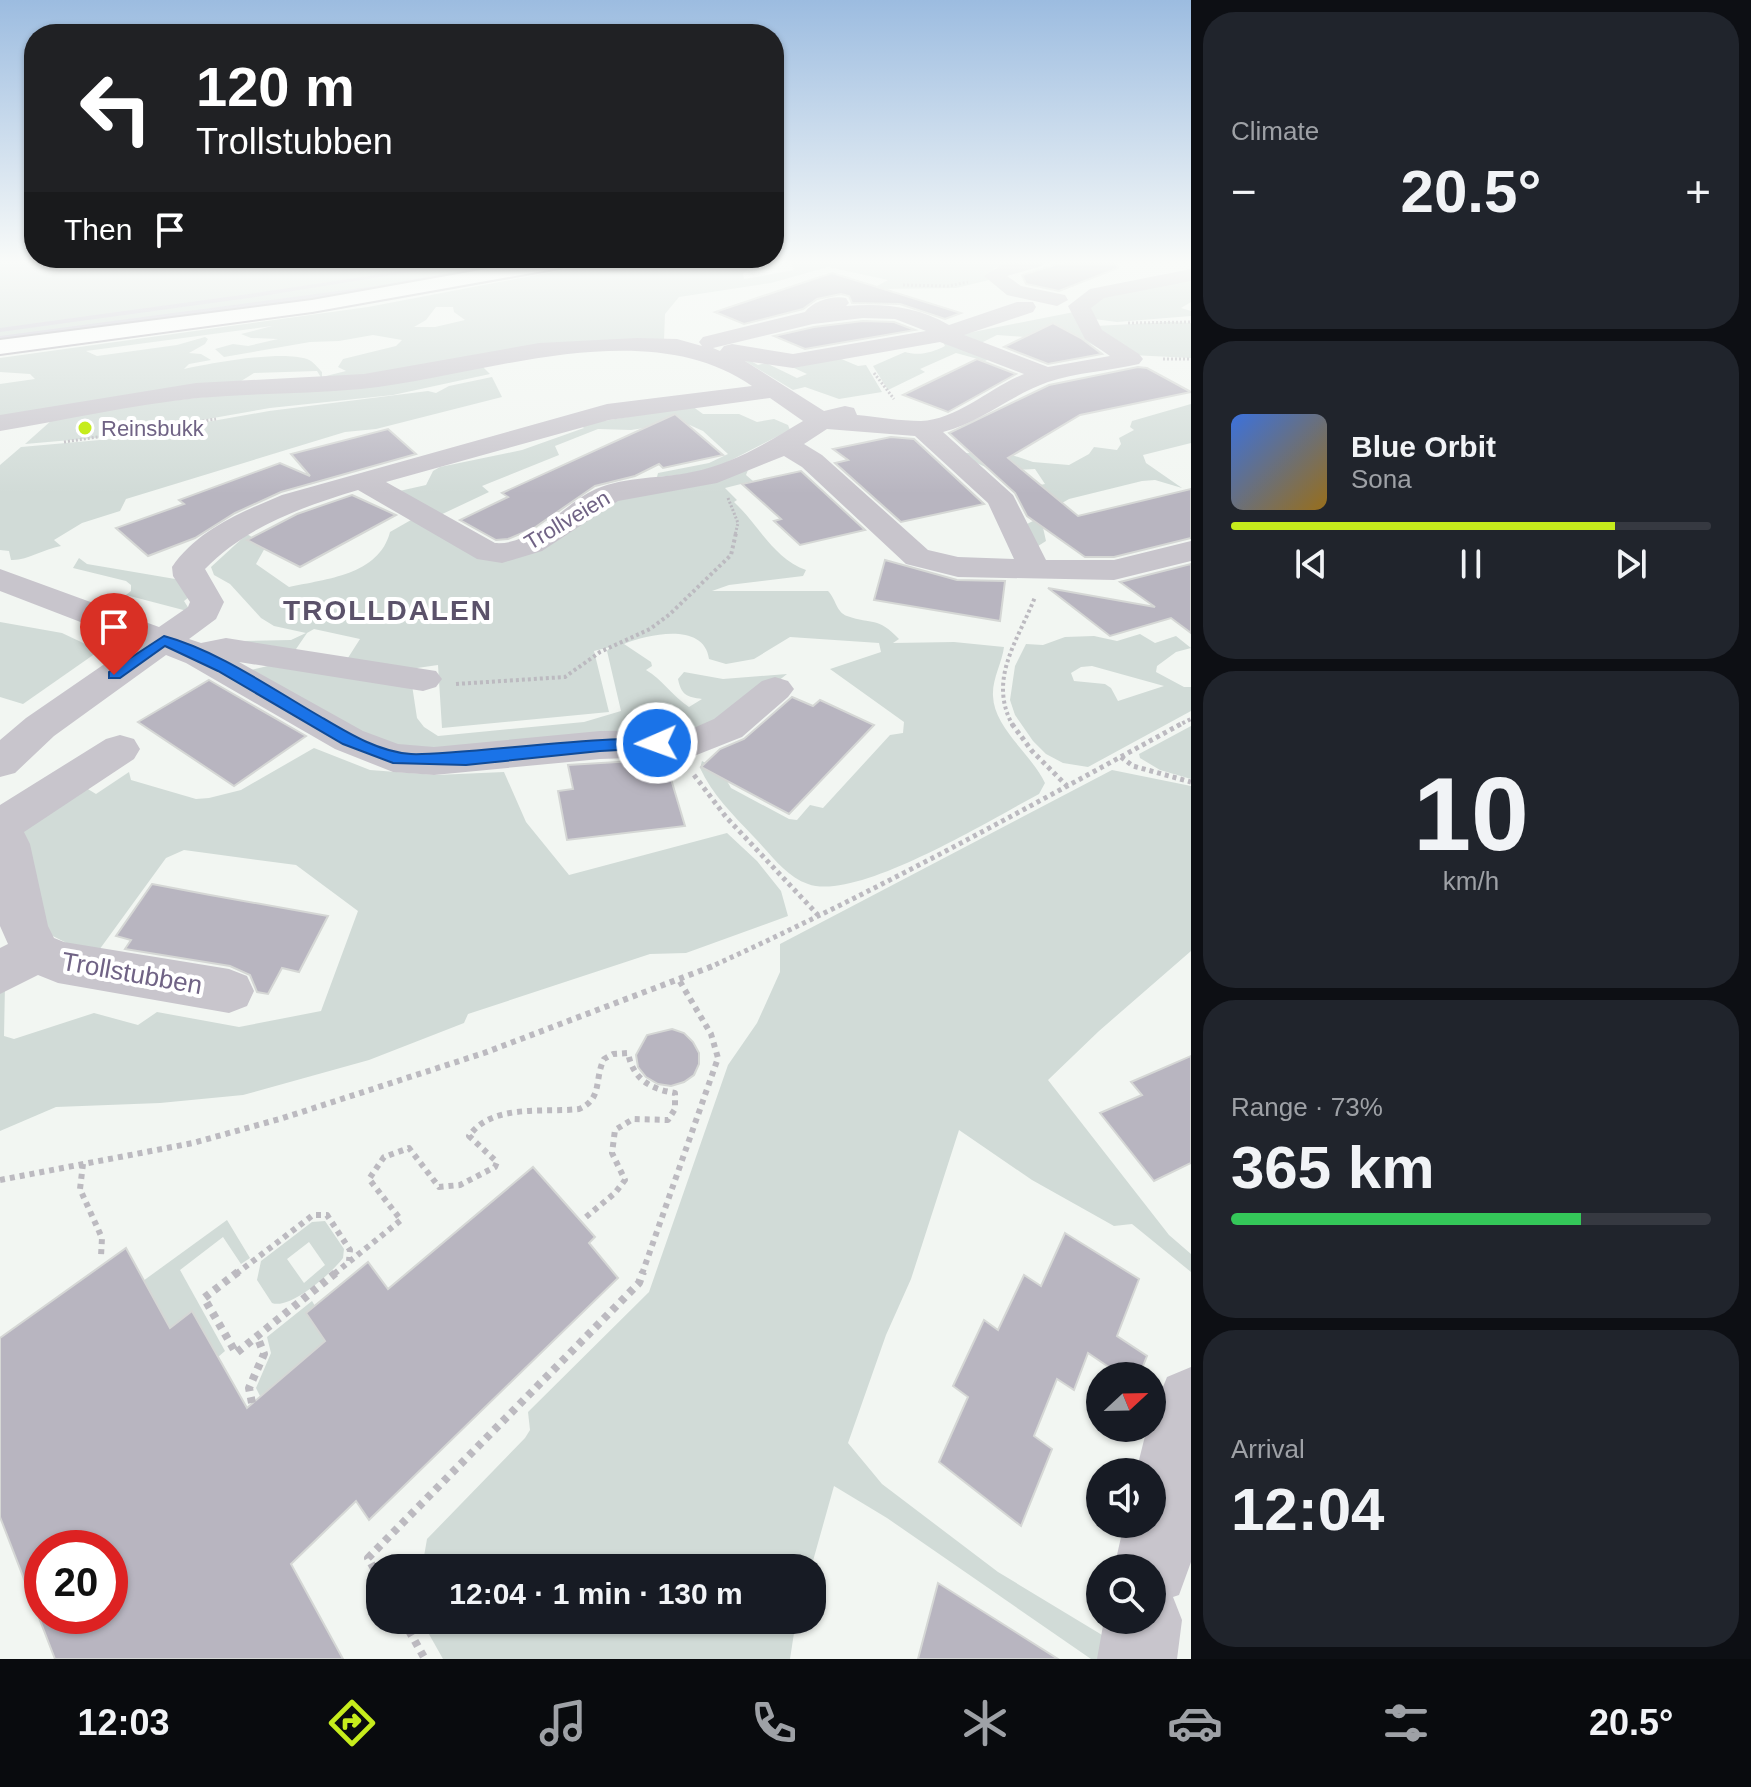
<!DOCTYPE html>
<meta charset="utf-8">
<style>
:root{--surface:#171b24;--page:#20242c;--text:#f1f3f6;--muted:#9ea1a6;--line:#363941;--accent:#c6ec1c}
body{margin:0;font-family:Helvetica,sans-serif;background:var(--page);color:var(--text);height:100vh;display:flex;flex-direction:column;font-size:30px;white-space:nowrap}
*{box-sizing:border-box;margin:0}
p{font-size:26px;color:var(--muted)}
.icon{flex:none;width:44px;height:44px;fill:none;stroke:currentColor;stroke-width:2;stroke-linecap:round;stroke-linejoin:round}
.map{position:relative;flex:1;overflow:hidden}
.details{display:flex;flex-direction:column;gap:12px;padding:12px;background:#0d0f14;width:560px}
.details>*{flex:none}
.guide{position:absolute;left:24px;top:24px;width:760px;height:244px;border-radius:32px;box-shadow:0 2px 6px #0004;background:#202124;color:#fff;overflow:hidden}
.needle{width:52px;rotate:68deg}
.controls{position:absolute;left:1086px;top:1362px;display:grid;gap:16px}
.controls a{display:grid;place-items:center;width:80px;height:80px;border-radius:50%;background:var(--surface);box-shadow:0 2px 6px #0004;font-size:40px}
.speed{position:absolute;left:24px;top:1530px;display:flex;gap:16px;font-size:40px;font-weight:700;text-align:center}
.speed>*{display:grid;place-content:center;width:104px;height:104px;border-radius:50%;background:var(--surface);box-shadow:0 2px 6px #0004;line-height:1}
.speed .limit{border:12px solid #d22;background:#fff;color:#111}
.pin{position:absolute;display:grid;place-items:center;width:68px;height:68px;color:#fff;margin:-82px -34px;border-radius:50% 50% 50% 0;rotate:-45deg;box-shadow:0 0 8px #0007}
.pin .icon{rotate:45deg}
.me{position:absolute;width:88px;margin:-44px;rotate:268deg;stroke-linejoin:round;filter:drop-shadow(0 0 6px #0008)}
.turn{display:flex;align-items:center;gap:28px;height:168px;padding:0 40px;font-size:36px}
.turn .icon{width:104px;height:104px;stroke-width:2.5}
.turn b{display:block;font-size:56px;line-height:68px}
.then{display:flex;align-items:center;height:76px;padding:0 40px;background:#0003;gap:16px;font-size:30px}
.big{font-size:60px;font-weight:800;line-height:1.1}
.details .tile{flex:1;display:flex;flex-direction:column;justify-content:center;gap:12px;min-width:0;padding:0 28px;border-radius:32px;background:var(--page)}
.details .dial{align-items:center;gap:0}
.dial b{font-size:104px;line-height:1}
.song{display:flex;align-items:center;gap:24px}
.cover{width:96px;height:96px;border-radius:12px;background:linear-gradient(135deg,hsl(220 70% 55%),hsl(40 70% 35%))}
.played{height:8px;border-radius:4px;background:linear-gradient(90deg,var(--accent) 80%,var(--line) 80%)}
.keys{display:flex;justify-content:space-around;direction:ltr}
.heat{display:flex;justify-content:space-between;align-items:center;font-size:44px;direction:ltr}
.charge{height:12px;border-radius:6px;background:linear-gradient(90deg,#34c759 73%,var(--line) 0)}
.trip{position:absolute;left:366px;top:1554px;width:460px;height:80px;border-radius:32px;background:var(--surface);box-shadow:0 2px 6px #0004;font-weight:800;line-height:80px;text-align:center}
.tab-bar{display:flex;height:128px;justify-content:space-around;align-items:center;background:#090b0e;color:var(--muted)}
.tab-bar .icon{width:56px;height:56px}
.tab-bar .selected{color:var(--accent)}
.tab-bar b{font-size:36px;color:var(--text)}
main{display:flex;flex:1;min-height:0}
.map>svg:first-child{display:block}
.green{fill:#d1dbd7;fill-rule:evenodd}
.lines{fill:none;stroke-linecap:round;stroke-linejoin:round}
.stream{fill:#cbc8d5;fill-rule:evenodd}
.building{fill:#b8b5c0;stroke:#d5d7d5;stroke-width:2;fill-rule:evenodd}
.major-casing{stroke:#b9b6be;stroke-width:4}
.path-far4{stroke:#bcbac0;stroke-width:3;stroke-dasharray:2 2;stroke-linecap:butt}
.path-far3{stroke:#bcbac0;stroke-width:4;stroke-dasharray:3 3;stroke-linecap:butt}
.path-far2{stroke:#bcbac0;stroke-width:5;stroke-dasharray:4 4;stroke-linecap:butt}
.path-far1{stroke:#bcbac0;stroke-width:6;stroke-dasharray:5 5;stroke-linecap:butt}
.path{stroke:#bcbac0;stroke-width:8;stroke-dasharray:6 6;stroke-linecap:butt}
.minor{fill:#c8c5cc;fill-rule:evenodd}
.major{fill:#fff;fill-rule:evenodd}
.route{fill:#1a73e8;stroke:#114b97;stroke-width:2}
.poi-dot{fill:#c6ec1c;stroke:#fff;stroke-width:3}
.labels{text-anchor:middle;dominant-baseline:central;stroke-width:8;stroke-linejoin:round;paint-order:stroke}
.far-poi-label{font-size:22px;fill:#706385;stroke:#fff;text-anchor:start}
.far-street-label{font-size:22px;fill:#706385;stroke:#fff}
.street-label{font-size:26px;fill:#706385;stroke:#fff}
.far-district-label{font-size:28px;font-weight:bold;letter-spacing:2px;fill:#5b526a;stroke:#fff}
</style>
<main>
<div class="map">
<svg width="1191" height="1659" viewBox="0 0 1191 1659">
<rect width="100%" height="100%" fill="#f2f6f2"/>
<g class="green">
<path d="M0,262h462l-87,15 99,-15h65l-141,26 -398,54z"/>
<path d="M576,262h15c-196,40 -393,68 -591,93v-4l504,-74z"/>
<path d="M605,262l174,1 -25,3 -11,7 1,6 50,-9 -3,-8h232l-29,6 -5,12 -33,8 -77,1 -2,-3 11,-6 -60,-13 -57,16 -92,14 -14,17 -1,26 -118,5 -203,33 -21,1 -5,-8 -63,2 -16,10 -98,12 -140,23v-34l35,-5 -5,-5 -30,-2v-14l368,-51zM436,307h17l1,5 11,8 -30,7h-21l12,-7zM272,326l-31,8 10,4 27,1 -30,7 -15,-2 -18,5 9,8 86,-15 29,-1 34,-6 29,5 -6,6 -53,13 -5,8 8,4 -24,6v-5c-4,-4 -9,-11 -15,-13 -26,-9 -94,4 -123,10l5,-5 22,-4 -10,-6 -12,-1 16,-9 3,-5 -3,-2 -28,8 -80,11 -11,-5z"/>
<path d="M1191,277v25l-10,6 10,3v5l-74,6 -23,-3 -5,-17 11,-6z"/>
<path d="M1074,312l45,47 -54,-29 -20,1 -20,6 -28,-2 -16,8 -23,-8z"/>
<path d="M1170,322l21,1v35l-59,-3 -36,-29z"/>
<path d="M943,342l52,14 -10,5 -29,-8 -36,16 5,3 -37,18 -15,-24 32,-14c13,4 27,1 40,-6z"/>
<path d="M738,354l20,11 8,-2 31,15 10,-4 -15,-7 47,-9 19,8 8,-1 16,27 -43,7 -34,-12 -12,3 -58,-35z"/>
<path d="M483,367l7,7 -97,21 -123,13 -165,29 -80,7 27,-24 80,-15z"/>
<path d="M492,377l10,20 -126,32 -31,3 -219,67 -6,12 -38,12 -28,17 7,6c-18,3 -34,15 -50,14l-2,-9 -9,-1v-85l21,-18 90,-8 158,-28 159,-20 8,2 13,-7z"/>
<path d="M1191,404v39l-48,12 3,8 36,25 -27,-8 -13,1 -73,18 -14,8 -13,16 4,18 -11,7 -8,-24 8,-4 -11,-32 21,-4 -10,-15c-26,1 -52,5 -70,-16l44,1 24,8 36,3 20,-11 5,-7 23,3 4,-6 -2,-6 15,-8 -4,-3 2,-6z"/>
<path d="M692,406l11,8h36l18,8 17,-3 14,6 2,5 -82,42 -51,5 1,-4 51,-10 19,-9 -25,-23 -20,-9 -52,8 -33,-1 -43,17 4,9 -77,31 7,6 -53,25 -41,-25 31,-7 7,-14 7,-4 82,-17 62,-22 -4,-3z"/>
<path d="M748,470l-2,5 7,6 -28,7 12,12 -3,2c24,22 39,56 72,68l-3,6 -74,9 -17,6h116c8,8 8,21 19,25 26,9 30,0 52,23l-6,4 61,-1 50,5c-2,16 -12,32 -11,49 1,32 39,59 52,87l-6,11c-48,25 -182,108 -231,90 -23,-8 -39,-32 -55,-48 -20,-21 -41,-42 -53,-68l2,-7 30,16 -5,4 4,7 58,31 8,1 13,-15 13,3 67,-73 13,-2 1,-11 -74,-53 51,-17 -2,-9 -89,-6 -36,22 -28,5 -17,-5c-5,-37 -60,-25 -85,-15l27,18 1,4 -6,4c16,9 26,26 43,37l13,-8c-15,-2 -21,-4 -24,-20l6,-7 39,7 64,-5 -42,33 -45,27 -317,16 -136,-79 25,-6 140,20 5,33 7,9 14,9 146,-14 37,-11 -14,-60 3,-4 -16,4 15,61 -167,16 -4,-63 -35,5 -57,-9 14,-22 -46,-10 -7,4 -13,19 -52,-11 49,-1 15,-7 -32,-7 -13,-8 -31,-34 -16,-9 -3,-8 36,-33 19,12 -10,18 33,23c37,-8 90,-12 101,-55l28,-16 74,43 109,-57z"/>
<path d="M79,558l8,6 94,16 8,17 -5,4 7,11 -65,-17 5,-4v-6l-5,-4 -53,-13z"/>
<path d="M0,622l62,11 34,16v4l-73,51 -23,-7z"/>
<path d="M1140,634l15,9 21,-7 15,12 -15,4 -19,14 -1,6 28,15h7v24l-103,56 -25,-4 -17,-9 -13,-13 -18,-26 -5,-15 5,-34 11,-22 17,1 22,-8 29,-1 23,5zM1092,666l72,20 -46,15 -7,-13 -6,-4 -31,-3 -3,-8 10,-6z"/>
<path d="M1191,726v53l-31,-9 -20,-12 -1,-4z"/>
<path d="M314,748l56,22 66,5 68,-3 22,50 43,53 158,-42 30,28 24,30 7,25 -102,37 -36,1 -182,60 -4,9 -95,37 -126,35 -83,8 -104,4 -56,24v-145l5,-1 -1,51 10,3 80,-26 44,12 19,-13 82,15 82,-16 37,-100 -62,-46 -112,-15 -18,8 -72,99 -51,-26 -21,-79 3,-31 53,-38 18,11 33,-22 2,8 65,19 13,-1 32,-8z"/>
<path d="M1112,770l79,16v165l-92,80 -51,49 121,155 22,19v18l-59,-48 -18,2 -82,-46 -73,-50 -48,149 -25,56 -38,108 34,41 116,88 119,72 -3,15h-23l-204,-141 -53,-32 -23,82h-389l5,-29 98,-101 5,-8 -2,-18 121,-120 79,-227 29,-42 23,-51v-28z"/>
<path d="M227,1220l23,38 -9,6 -18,-27 -43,33 45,81 -7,6 -48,-29 -27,-47z"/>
<path d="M325,1221l19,28 -1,9c-11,15 -53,52 -71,45l-15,-23 4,-19 51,-39zM309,1242l16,23 -21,18 -17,-24z"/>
<path d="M312,1301l3,5 -9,7 19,28 -65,55 -4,-8 15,-35 -4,-16z"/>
<path d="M421,1620h375l-6,39h-347z"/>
</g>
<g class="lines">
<g class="stream">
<path d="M461,262h12l-224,36 -249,34v-4l249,-34z"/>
<path d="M511,262h11l-146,28 -376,50v-4l376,-50z"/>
</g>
</g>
<g class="building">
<path d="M1064,262h52l2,6 -59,23 -33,-7 -4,-9z"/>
<path d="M832,273l129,40 -16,6 -45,-15 -48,-1 -3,-7 -8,-2 -24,5 -14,10 -59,15 -29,-12z"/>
<path d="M863,321l31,1 21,8 -110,19 -31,-13 40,-9z"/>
<path d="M1053,323l28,15 21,16 -54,10 -44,-17z"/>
<path d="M977,359l39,15 -68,38 -45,-17z"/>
<path d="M1138,367l9,1 44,24 -111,23 -72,43 70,58 113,-27v49l-77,19h-29l-58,-41 -12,-23 -66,-60 100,-48z"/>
<path d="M675,414l48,41 -60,13 -4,-4 -24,12 -40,10 -61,42 -26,11 -12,1 -36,-20 48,-23 -6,-4z"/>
<path d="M388,429l28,25 -135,38 -46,21 -40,25 -47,18 -32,-28 68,-24 -5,-4 101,-37 30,13 -19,-22z"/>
<path d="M891,437l23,2 70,65 -83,18 -66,-59 13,-3 -15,-11z"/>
<path d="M801,471l64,59 -65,15 -26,-24 7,-2 -39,-35z"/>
<path d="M352,495l44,20 -96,52 -53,-27 50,-26z"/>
<path d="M885,560l72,20 48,1 -5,40 -126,-21z"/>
<path d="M1191,564v69l-20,-15 -61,18 -62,-48 107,19 -35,-25z"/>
<path d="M209,680l97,56 -72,50 -96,-64z"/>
<path d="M792,697l21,9 7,-6 54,25 -85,89 -88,-47 19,-18 24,-10z"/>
<path d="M650,760l6,20 15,-1 14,47 -118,14 -9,-49 15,-2 -5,-24z"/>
<path d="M152,884l58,11 118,21 -29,56 -17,-4 -14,26 -11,-2 -7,-17 -20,-9 -105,-17 6,-9 -15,-4z"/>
<path d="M672,1029l12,4 9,9 6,11v11l-5,11 -10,7 -13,4 -13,-2 -12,-7 -8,-10 -2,-12 11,-20z"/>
<path d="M1191,1056v107l-37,18 -54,-68 42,-18 -11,-13z"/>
<path d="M533,1167l62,70 -6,6 29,35 -249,242 -13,-19 -65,63 52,95h-288l-55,-142v-179l126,-90 44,80 22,-17 55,97 78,-67 -19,-28 62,-51 20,27zM42,1548h68v68h-68z"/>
<path d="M1065,1233l74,46 -22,57 30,20 -8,20h-17l-34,-23 -14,37 -17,-11 -23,57 18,13 -31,77 -82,-64 29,-65 -15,-11 31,-66 14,10 26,-55 17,11z"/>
<path d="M938,1583l120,76h-140z"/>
</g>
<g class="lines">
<g class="major-casing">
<path id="major" d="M526,262h44l-10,6 -248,44 -312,42v-14l312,-40z"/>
</g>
<g class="path-far4">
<path d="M903,285l45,1 20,-4"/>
<path d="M1128,323l63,-1"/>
<path d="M1163,359h28"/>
<path d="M874,373l20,26"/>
<path d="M64,442l152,-23"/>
<path d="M728,498l10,25 -3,12"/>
</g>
<g class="path-far3">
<path d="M456,684l109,-7 35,-25 50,-23 20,-15 61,-59 5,-22"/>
<path d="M1013,726c-26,-47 5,-85 22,-129"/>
<path d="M1177,726l14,-7"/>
</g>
<g class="path-far2">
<path d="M1012,724l20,27 35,35"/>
<path d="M1121,757l12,9 58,16"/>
<path d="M694,775l32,42 92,98"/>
<path d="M708,968c162,-73 317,-159 473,-244"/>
</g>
<g class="path-far1">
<path d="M83,1164l-3,25 22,49 -1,18"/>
<path d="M0,1180l193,-37 90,-25 201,-65 229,-87"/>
<path d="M236,1274l77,-59h14l23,35 -1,11"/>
<path d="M334,1274l67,-54 -32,-41 15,-22 25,-9 30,39 21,-2 35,-18 2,-5 -28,-26c23,-33 75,-23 110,-27 24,-10 15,-30 25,-50l9,-5 15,-1c5,26 22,36 47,40v16l-7,11 -35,-1 -18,11 -3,23 13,27 -10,13 -29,24"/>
<path d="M642,1274l76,-216 -7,-24 -32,-54"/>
</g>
<g class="path">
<path d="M238,1272l-34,26 32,55 101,-81"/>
<path d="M252,1403l-3,-15 15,-34 -7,-18"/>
<path d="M380,1579l-12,-21 271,-275 4,-11"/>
<path d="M403,1620l22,39"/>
</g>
<g class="minor">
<path d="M1007,262h38l-3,4 -35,10 14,10 44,9 3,5 -11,6 -50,-11 -23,-19z"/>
<path d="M1191,269v12l-87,17 -13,10 11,22 37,24 4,5 -4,5c-29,7 -62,8 -91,18 -37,13 -67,40 -105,50l70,63 33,65h68l77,-19v20l-77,19 -156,-3 -52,-13 -104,-97 -18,-11 -67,27 -99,18 -76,50 -40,12 -25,-4 -119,-69c-56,17 -111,36 -153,79l19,33 -8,17 -27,20 12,4 25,-5 210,33 6,8 -6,8 -13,4 -184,-29 124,69 35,13 36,3 166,-16 89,-1 25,-11 48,-38 13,-4 13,4 6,8 -6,8 -46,40 -48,19 -94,3 -166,16 -41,-3 -58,-23 -149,-86 -20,-8 -112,81 -39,37 -15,4v-37l26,-22 109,-75 -135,-52v-22l159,58 29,-20 2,-5 -17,-26 -1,-9c26,-38 70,-55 110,-72l325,-91 145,-18c-107,-75 -272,-9 -391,3 -54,5 -109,4 -163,9 -66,7 -133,22 -198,33v-16l196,-32 168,-9 175,-31 98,-5 40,1 25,7 -3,-4 4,-5 102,-25c8,-11 28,-17 41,-14l3,5 -3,3c37,-3 70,0 103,19l68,-23h16l3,5 -3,5 -69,23 84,32 62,-11 -25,-17 -17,-33 22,-17zM863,318l32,1 31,12 -133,23 -61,-10 -8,2 -4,5 -7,-3 100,-24zM940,342l84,32c-33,13 -67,46 -103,47 -21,0 -43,-4 -64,-6l-3,-7 -9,-2 -21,5 -79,-50 48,7zM770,398l33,23c-35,21 -70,43 -111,51 -32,7 -65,4 -96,17 -32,14 -63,57 -101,54l-109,-61 223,-62zM827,429l88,7 73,67 26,56 -56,-2 -30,-7 -106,-95 -18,-11z"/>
<path d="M120,735l14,4 6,10 -6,10 -110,73 6,12 18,82 6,12 10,4 165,27 18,7 7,15 -7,15 -18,7 -171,-30 -20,-8 -38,19v-46l8,-4 -8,-18v-121l106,-66z"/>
<path d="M1191,1367v195l-12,33 -6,2 9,23 -5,39h-80l7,-39h48v-52h-38l10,-44h28v-52h-16l11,-44h5v-14l15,-37z"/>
</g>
<use href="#major" class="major"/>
</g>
<linearGradient id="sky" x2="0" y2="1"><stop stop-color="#9cbce0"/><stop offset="0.53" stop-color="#f9fbf9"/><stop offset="1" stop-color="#f9fbf9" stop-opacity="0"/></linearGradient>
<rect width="1191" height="494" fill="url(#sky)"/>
<path class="route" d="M164,636c55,15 108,53 157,81 27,16 58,35 90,37 38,3 242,-26 255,-11l-9,5 -57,3 -134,14 -73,-2 -50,-19 -125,-73 -53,-25 -45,32h-11v-6z"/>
<circle class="poi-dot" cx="85" cy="428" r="8"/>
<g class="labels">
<g class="far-poi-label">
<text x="101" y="428">Reinsbukk</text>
</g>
<g class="far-street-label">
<text transform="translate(567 520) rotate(-31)">Trollveien</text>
</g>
<g class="street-label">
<text transform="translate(132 973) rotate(10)">Trollstubben</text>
</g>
<g class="far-district-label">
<text x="388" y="610">TROLLDALEN</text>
</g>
</g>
</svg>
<div class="controls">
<a><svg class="needle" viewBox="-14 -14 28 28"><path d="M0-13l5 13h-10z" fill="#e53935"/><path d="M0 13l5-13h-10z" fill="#9ea1a6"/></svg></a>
<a><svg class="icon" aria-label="sound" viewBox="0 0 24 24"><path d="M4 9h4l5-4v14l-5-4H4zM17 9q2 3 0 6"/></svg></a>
<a><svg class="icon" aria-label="search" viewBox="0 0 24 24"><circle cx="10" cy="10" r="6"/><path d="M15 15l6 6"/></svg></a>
</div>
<div class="speed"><div class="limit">20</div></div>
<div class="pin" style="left:114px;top:675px;background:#d93025"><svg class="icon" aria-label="arrive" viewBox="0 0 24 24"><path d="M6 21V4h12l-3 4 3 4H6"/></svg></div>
<svg class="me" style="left:657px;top:743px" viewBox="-20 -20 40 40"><circle r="17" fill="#1a73e8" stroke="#fff" stroke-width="3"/><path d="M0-11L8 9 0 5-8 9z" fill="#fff"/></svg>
<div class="trip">12:04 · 1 min · 130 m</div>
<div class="guide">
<div class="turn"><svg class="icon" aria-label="left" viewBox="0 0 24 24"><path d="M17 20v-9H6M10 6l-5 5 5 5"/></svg><div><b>120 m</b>Trollstubben</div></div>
<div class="then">Then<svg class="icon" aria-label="arrive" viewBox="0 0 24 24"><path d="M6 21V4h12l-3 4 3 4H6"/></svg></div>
</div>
</div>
<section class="details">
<div class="tile"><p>Climate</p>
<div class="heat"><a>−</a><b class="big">20.5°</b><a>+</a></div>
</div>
<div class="tile">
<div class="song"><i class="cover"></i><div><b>Blue Orbit</b><p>Sona</p></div></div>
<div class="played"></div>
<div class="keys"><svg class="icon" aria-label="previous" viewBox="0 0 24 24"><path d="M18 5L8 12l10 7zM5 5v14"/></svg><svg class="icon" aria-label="pause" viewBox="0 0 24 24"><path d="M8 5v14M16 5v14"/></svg><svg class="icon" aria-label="next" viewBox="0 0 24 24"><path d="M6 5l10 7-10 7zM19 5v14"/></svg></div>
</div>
<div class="tile dial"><b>10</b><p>km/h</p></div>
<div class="tile"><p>Range · 73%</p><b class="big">365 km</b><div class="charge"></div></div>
<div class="tile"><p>Arrival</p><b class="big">12:04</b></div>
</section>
</main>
<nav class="tab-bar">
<b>12:03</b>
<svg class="icon selected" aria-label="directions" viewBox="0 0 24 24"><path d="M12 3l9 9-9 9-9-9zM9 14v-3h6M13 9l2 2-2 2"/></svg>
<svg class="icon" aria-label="music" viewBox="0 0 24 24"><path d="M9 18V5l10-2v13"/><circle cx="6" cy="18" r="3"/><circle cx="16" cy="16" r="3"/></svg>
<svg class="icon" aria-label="phone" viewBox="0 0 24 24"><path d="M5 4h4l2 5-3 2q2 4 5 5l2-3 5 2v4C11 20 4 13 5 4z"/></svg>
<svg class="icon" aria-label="climate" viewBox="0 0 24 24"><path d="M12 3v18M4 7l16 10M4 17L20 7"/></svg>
<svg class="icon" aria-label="car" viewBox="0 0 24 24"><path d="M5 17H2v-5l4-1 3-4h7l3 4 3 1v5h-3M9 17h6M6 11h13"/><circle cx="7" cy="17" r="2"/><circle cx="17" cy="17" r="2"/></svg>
<svg class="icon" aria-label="filters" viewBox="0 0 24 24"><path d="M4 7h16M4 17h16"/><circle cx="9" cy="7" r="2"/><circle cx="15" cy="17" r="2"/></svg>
<b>20.5°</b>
</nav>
